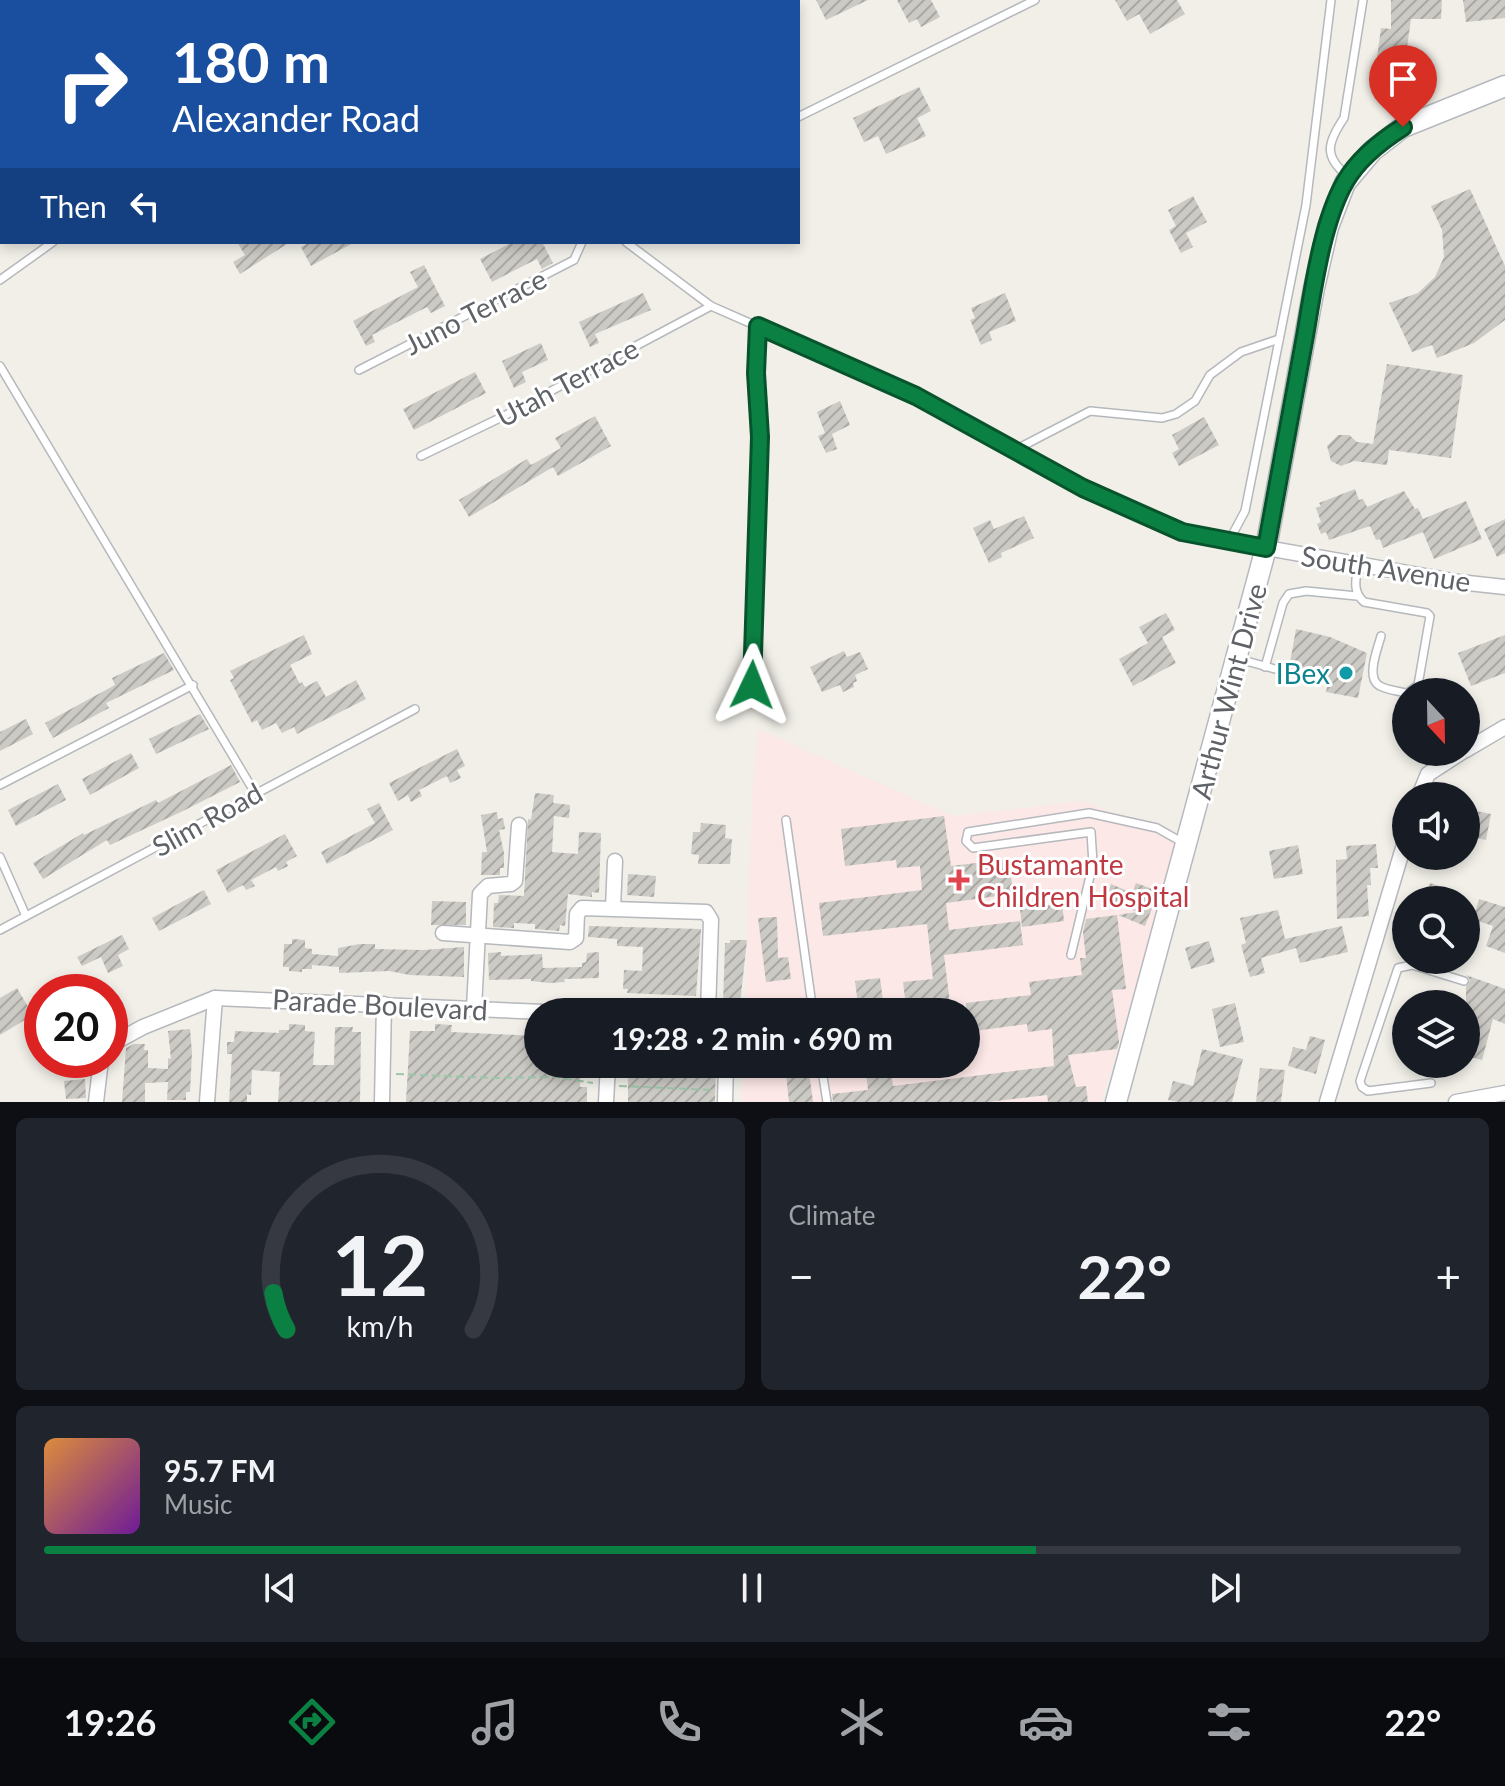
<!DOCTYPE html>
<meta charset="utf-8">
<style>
:root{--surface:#171b24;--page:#20242c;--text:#f1f3f6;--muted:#9ea1a6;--line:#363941;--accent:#0b8043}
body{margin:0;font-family:Lato,sans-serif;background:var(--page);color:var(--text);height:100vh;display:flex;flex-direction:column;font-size:30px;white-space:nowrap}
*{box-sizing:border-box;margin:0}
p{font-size:26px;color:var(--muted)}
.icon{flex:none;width:44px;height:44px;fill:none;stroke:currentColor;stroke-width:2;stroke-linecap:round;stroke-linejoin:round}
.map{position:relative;height:1102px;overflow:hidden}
.panel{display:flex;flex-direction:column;gap:16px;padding:16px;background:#0d0f14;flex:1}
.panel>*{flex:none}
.banner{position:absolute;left:0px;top:0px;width:800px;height:244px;box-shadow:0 4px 12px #0003;background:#1a4fa0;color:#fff;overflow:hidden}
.needle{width:52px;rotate:158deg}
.fabs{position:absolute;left:1392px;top:678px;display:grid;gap:16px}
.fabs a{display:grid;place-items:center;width:88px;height:88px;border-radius:50%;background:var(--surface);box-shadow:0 4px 12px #0003;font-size:40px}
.speed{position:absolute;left:24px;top:974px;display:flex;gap:16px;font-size:40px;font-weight:700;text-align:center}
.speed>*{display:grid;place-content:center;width:104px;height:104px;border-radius:50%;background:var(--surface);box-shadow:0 4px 12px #0003;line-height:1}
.speed .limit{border:12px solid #d22;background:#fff;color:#111}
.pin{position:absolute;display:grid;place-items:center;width:68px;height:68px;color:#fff;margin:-82px -34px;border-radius:50% 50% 50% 0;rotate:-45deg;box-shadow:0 0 8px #0007}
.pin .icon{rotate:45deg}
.me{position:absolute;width:88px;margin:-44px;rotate:2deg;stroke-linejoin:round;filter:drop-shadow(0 0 6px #0008)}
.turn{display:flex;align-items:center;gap:28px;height:168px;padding:0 40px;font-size:36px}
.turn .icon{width:104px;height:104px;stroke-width:2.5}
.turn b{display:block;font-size:56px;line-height:68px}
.then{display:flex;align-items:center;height:76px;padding:0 40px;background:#0003;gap:16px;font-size:30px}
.big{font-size:60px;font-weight:700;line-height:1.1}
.panel .tile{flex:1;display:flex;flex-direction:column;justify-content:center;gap:12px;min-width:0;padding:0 28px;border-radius:12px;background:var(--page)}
.panel .dial{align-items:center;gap:0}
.dial svg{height:208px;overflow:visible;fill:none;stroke:var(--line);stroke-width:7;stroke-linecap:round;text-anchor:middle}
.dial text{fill:var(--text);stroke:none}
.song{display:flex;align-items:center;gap:24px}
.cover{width:96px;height:96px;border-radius:12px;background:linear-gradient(135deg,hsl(30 70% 55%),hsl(280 70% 35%))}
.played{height:8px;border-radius:4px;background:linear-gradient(90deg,var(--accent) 70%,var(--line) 70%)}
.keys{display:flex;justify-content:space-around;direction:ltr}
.heat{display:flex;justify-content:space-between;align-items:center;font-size:44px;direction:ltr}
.panel .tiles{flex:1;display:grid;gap:16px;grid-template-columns:1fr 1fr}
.tile:last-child{grid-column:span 2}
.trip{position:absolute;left:524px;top:998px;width:456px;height:80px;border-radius:40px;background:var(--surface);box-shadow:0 4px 12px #0003;font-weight:700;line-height:80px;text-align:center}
.tabs{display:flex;height:128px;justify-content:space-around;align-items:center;background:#090b0e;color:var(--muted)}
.tabs .icon{width:56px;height:56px}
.tabs .current{color:var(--accent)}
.tabs b{font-size:36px;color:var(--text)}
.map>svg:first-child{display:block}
.medical{fill:#fce8e6}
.building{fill:url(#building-hatch)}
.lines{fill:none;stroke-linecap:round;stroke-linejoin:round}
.service-casing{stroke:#b5b8bc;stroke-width:10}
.minor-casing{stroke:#b5b8bc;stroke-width:17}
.secondary-casing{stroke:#b6babf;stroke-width:23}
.path{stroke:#9cc7a9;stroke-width:2;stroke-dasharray:8 4;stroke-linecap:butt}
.service{stroke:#fff;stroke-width:7}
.minor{stroke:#fff;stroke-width:14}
.secondary{stroke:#fff;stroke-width:20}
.route-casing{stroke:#07532c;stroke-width:20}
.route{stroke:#0b8043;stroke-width:14}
.culture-dot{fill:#0f9aa8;stroke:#fff;stroke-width:3}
.health-dot{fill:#e0444e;stroke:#fff;stroke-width:3}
.labels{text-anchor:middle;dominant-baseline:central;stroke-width:6;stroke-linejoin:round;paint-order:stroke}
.street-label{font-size:28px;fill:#5f6368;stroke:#fff}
.culture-label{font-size:28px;fill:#0d838f;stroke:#fff;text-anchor:end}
.health-label{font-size:28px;fill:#be3a42;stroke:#fff;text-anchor:start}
</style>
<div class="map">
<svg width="1505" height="1102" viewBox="0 0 1505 1102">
<defs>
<pattern id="building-hatch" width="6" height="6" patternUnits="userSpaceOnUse" patternTransform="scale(2)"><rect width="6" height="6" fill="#cccac5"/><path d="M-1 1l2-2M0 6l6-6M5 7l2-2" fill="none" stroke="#a9a8a4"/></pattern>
</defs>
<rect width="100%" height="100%" fill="#f1efe8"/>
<path class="medical" d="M758,729l195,87 132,-15 95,40 -79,261h-359l1,-38h223v-52h-221l7,-214z"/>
<g class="building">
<path d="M816,0h52l-42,20z"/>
<path d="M897,0h34l9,17 -19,10 -4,-8 -8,4z"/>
<path d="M1115,0h62l8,14 -35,20 -11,-20 -12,7z"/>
<path d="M1391,0h51l-1,19h-30l-11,78 -28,-3 9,-66 10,1z"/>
<path d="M1463,0h42v18l-39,4z"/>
<path d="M919,87l12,24 -14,7 9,18 -40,18 -8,-18 -14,6 -11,-24z"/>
<path d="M1470,189l35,77v54l-31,23 -37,15 -5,-13 -20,7 -23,-49 29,-10 17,-16 9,-20 -2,-27 -11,-24z"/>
<path d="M1193,196l14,26 -21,11 7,14 -12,6 -12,-23 7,-4 -8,-16z"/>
<path d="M237,242h53l-50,32 -7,-12 12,-7z"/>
<path d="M310,242h45l-44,24 -10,-19z"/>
<path d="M513,242h29l11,21 -11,6 -5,-10 -45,23 -12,-23z"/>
<path d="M424,265l21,41 -14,7 -4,-6 -55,28 3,7 -9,4 -13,-25 65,-34 -8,-15z"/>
<path d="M643,293l8,17 -56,24 4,9 -9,4 -11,-25z"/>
<path d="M1005,293l11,28 -27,11 3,8 -11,5 -11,-25 5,-2 -4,-10z"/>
<path d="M541,343l7,17 -26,12 4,10 -12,6 -12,-27z"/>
<path d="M1387,364l76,11 -12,83 -62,-8 -2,15 -33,-4 -13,5 -10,-5 -4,-15 11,-11h11l8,7 16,2z"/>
<path d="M475,372l11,21 -72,37 -11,-21z"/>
<path d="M840,401l10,24 -18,9 5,15 -11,4 -8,-17 7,-3 -8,-21z"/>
<path d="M595,416l16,30 -53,30 -5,-9 -84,50 -10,-17 68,-41 4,6 30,-17 -6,-10z"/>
<path d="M1204,417l15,28 -40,21 -7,-13 7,-4 -7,-14z"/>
<path d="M1355,489l4,11 4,-1 4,8 37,-16 11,18 3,-1 5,11 43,-18 16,38 -48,20 -11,-27 -40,16 -3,-9 -4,1 -6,-14 -41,14 -3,-8 -5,2 -4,-10 4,-2 -5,-14 5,-2 -2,-3z"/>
<path d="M1024,516l10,22 -33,15 1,4 -13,6 -16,-35 17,-8 4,9z"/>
<path d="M1505,519v34l-8,4 -13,-28z"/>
<path d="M1166,613l9,17 -13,7 14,26 -43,23 -14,-27 29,-16 -9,-16z"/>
<path d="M1296,629l34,8 37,16 -9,45 -32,-6 3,-14 -40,-10z"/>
<path d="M304,635l8,19 -22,11 10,19 2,-2 3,5 12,-6 9,16 30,-17 10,19 -69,35 -3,-7 -12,6 -6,-10 -14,7 -5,-10 -5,3 -22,-43 4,-2 -4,-7z"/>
<path d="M1505,635v38l-34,13 -13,-33z"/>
<path d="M844,651l3,6 13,-5 8,17 -13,6 2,6 -4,2 1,4 -11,5 -3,-7 -18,7 -12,-25z"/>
<path d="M164,653l10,17 -68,33 3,5 -56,30 -8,-15 70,-38 -3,-7z"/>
<path d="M200,714l9,15 -53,25 -7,-15z"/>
<path d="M26,719l7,15 -33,17v-19z"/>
<path d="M457,749l8,17 -8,4 4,8 -11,5 -3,-7 -28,14 3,6 -11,6 -3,-7 -10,6 -9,-18z"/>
<path d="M131,753l8,15 -49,27 -8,-16z"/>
<path d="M231,765l9,17 -57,29 -73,34 -3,-5 -64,39 -10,-16 50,-30 1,2 72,-35 2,3z"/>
<path d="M58,784l8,16 -50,26 -8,-16z"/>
<path d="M535,793l19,2 -1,8 17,2 -1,13 -15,-2 -2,36 26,2 1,-22 22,1 -2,60 -7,-1v5l-24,-3 -3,32 -5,-1 -1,6 -24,-2v-5l-21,-1v5l-21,-1 1,-24h4l1,-8 25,1 4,-77 3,1z"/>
<path d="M379,803l14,27 -66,34 -6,-12 54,-29 -8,-14z"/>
<path d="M1466,809l25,5 -5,26 -20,-4z"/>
<path d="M497,812l1,7 5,-1 2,11 -6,1 5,23v15h-4v7h-19l1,-23h5l-6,-37z"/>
<path d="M944,816l7,50 58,-7 4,35 -67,9 3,27 71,-9 3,24 -79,10 7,57h-92l-4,-31 25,-3 3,23 22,-3 -2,-16 30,-3 -6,-55 -104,12 -4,-33 103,-13 -2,-24 -23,2 -1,-8 -51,6 -4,-37z"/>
<path d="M701,823l25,2 -1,13 7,1 -2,25h-32l1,-9 -8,-1 2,-22h7z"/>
<path d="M285,834l12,22 -11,6 2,4 -10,5 -2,-4 -25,13 4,6 -9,4 -3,-5 -15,8 -12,-23z"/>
<path d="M1376,844l2,24h-8l1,17h-4l2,31 -32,3 -1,-59 11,-1 -1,-13z"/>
<path d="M1298,845l5,29 -29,5 -5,-28z"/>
<path d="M628,874l28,2 -2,21 -27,-2z"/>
<path d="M1136,883l19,7 -4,9 4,2 -10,25 -27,-11 19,-3 -32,-13 6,-15 21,9z"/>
<path d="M1430,883l26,8 -3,9h-29z"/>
<path d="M204,890l7,14 -52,27 -7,-13z"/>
<path d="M1479,899l26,8v46l-19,-7 7,-20 -27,-9v-10l10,3z"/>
<path d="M432,901l34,1v23h-35z"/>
<path d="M1062,903l2,18 -42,6 -2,-18z"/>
<path d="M1278,910l7,29 57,-13 6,26 -48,11 -4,-15 -35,10 4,15 -15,4 -9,-32 5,-2 -6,-25z"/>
<path d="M1117,915l9,74 -14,1 7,52 -2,7 -49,6 8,32 10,-1 2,16h-40l-1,-7 -59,7h-155l-1,-8 36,-4 -3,-26h25l3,22 161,-20 -2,-37 -24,3 -1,-8 -61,8v-29l65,-8 -2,-13 53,-7 -2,-17h6l-3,-26 3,-13z"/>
<path d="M777,917l1,41 10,-1 3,22 -25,3 -8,-64z"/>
<path d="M589,926l112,3 -5,67 -69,-3 1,-4h-5l1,-19 18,1 1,-24 -26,-1v-7l-29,-2z"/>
<path d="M122,935l7,14 -11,6 5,11 -15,7 -7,-16 -19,9 -5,-9z"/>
<path d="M292,939l13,1v8l7,1v5l26,2v-8l22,-4h15v5l48,1 41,-3v30l-54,-2 -21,-4 -50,2v-6l-27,-2v4h-10v3l-13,-1v-4h-6l1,-23h8z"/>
<path d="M730,940h17l-7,64h-17l2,-61h5z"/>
<path d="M1209,941l6,21 -24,7 -6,-21z"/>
<path d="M501,952v4l41,-2 1,14 39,-1v-4l4,-1 1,-9 12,-1v26l-35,1 1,3 -15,1 -19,-2v-2l-42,1 -1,-27z"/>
<path d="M1466,975l39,14v35l-12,-5 -11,41 -16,-4v-69l4,-7z"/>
<path d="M17,988l16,27 -33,20v-37z"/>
<path d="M1235,1003l9,39 -24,5 -8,-38z"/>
<path d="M289,1024l16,1v6l10,1 -2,33h21l1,-38h18l-1,5h9l-1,70h-82l2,-30 -28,-2 -1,25 -4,-1v8h-18l3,-48h-5v-12h7l1,-11 44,2v-3h10z"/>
<path d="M435,1024l17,1 -1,7 87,4v28h43l-1,23h7v15h-181l4,-71h25z"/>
<path d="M190,1029l2,24 -2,39h-4v8h-19l1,-18 -23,1v19h-23l4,-54 8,-4h11l-1,6h4v18l20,1v-11l3,1 -3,-28z"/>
<path d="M1310,1036l15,4 -9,34 -28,-8 5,-19 13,3z"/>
<path d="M1202,1049l41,10 -11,43h-54l-10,-2 5,-19 20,5z"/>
<path d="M628,1064h88l-1,38h-87z"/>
<path d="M785,1064h23l5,38h-24z"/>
<path d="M1260,1068l25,2 -4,32h-25z"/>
<path d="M85,1079l1,19 -20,1 -2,-18z"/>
</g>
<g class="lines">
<g class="service-casing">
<g id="service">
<path d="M245,0l1,2"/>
<path d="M460,2l4,-2"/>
<path d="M617,2v-2"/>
<path d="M798,117l237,-117"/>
<path d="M1349,177c-26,-20 -22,-34 -5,-59l19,-118"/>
<path d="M0,207l2,2"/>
<path d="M626,242l85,64 205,90 167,92 99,44 82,16"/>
<path d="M0,280l53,-38"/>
<path d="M0,366l255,427"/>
<path d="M359,370l215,-110 8,-18"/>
<path d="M1015,450l75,-39 72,7 14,-4 19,-13 15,-26 31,-23 38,-13"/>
<path d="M421,456l83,-40 207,-110"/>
<path d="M1229,541l16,-30 61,-306 25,-205"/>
<path d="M1358,565c-2,14 -6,26 6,37l63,11 3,3 -12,69 -9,7"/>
<path d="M1381,636c-3,12 -16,42 -1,50 7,4 18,5 26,7"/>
<path d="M1239,659l36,10"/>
<path d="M1265,667l18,-64 6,-9 17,-3 51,5"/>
<path d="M752,685l8,-248 -4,-64 2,-47"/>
<path d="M0,785l193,-100"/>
<path d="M786,820l27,192"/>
<path d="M0,857l26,59"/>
<path d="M0,930l415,-221"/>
<path d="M1071,955l22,-91 -2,-32 -118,16 -7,-7 2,-9 121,-19 68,15 23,13 2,5"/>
<path d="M821,1064l6,38"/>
<path d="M1431,1083l-63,8 -6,-4 -2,-6 38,-113 14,-3 52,16"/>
</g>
</g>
<g class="minor-casing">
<g id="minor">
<path d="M1266,548l193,34 46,5"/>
<path d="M1466,750l39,-23"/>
<path d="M1419,796l9,-22 34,-22"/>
<path d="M613,908l2,-47"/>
<path d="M443,933l127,9 6,-4 1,-24 5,-6 124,4 5,8 -3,92"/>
<path d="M474,1008l6,-114 8,-8 23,-2 4,-3 4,-56"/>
<path d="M110,1045l33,-18 72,-29 329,14"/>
<path d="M96,1102l5,-42"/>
<path d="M207,1102l8,-104"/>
<path d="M382,1102l2,-98"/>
<path d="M606,1102l2,-38"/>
<path d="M725,1102l1,-38"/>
<path d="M1327,1102l79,-264"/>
<path d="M1456,1102l49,-9"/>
</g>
</g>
<g class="secondary-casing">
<path id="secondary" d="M1116,1102l150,-554 48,-260 14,-61 17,-44 27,-32 31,-24 102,-41"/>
</g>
<g class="path">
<path d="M396,1074l99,4 60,-1 38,6"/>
<path d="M619,1086l94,4"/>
</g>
<use href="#service" class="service"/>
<use href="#minor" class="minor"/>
<use href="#secondary" class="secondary"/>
</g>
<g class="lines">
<g class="route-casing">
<path id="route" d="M752,685l8,-248 -4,-64 2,-47 158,70 167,92 99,44 84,16c13,-70 26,-141 39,-212 8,-46 17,-114 40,-154 13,-23 36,-41 58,-55"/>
</g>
<use href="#route" class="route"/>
</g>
<circle class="culture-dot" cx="1346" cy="673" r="8"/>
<path class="health-dot" d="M955 868h8v8h8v8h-8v8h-8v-8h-8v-8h8z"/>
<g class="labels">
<g class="street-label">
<text transform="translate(475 311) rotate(-27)">Juno Terrace</text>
<text transform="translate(567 382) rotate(-28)">Utah Terrace</text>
<text transform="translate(1386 568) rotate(9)">South Avenue</text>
<text transform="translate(1228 691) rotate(-75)">Arthur Wint Drive</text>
<text transform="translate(207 819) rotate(-29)">Slim Road</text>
<text transform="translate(380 1004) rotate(3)">Parade Boulevard</text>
</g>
<g class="culture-label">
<text x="1330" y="673">IBex</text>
</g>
<g class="health-label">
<text x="977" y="864">Bustamante<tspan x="977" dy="32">Children Hospital</tspan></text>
</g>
</g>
</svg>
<div class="fabs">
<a><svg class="needle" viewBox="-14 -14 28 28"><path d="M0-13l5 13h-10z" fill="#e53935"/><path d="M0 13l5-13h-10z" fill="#9ea1a6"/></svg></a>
<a><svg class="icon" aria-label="sound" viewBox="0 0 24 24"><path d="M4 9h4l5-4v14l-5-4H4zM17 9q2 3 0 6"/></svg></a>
<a><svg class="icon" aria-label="search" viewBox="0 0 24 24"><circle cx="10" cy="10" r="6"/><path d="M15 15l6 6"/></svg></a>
<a><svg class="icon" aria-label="layers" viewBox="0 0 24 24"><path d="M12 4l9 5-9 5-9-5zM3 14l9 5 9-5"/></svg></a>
</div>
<div class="speed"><div class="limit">20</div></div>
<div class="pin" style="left:1403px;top:127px;background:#d93025"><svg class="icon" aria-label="arrive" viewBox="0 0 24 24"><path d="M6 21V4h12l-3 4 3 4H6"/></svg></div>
<svg class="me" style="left:752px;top:685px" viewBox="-20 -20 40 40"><path d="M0-17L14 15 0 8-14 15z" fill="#0b8043" stroke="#fff" stroke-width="4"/></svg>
<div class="trip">19:28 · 2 min · 690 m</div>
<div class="banner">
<div class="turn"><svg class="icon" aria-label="right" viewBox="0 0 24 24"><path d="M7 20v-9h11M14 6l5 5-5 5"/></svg><div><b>180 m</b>Alexander Road</div></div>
<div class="then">Then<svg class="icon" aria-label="left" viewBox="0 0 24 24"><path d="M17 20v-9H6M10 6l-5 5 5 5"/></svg></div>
</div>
</div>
<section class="panel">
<div class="tiles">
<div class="tile dial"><svg viewBox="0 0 100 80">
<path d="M14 69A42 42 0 1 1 86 69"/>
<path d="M14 69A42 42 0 0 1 9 55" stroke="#0b8043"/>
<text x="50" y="56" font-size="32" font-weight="700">12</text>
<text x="50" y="72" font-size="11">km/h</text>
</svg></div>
<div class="tile"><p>Climate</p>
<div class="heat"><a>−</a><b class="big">22°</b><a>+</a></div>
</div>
<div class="tile">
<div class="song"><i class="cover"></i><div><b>95.7 FM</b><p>Music</p></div></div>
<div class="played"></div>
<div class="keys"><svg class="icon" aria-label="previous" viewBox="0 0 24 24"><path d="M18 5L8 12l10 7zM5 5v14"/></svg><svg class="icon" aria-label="pause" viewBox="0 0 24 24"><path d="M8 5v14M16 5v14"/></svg><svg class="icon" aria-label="next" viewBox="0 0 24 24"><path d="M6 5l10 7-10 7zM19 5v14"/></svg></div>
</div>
</div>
</section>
<nav class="tabs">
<b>19:26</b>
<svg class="icon current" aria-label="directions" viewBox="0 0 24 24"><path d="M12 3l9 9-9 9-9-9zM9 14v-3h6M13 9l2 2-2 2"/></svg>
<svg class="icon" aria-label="music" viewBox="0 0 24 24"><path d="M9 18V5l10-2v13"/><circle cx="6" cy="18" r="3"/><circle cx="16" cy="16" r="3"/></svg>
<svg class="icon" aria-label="phone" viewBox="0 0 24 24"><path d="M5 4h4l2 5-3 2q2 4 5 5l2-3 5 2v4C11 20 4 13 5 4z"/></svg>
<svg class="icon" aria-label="climate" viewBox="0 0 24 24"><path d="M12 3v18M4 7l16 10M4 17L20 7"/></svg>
<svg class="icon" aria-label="car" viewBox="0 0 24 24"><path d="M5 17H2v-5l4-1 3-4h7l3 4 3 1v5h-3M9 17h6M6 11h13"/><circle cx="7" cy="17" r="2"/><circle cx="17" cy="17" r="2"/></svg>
<svg class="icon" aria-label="filters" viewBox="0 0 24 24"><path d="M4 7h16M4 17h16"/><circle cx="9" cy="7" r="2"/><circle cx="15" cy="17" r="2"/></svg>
<b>22°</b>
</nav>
